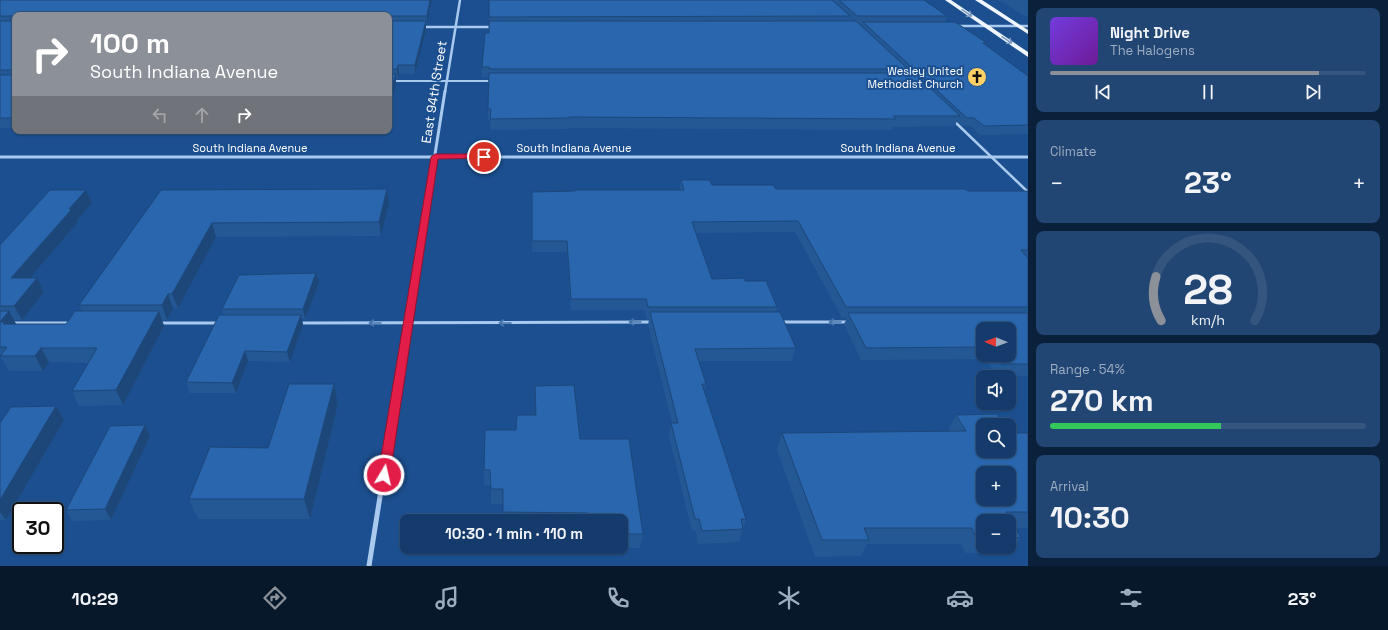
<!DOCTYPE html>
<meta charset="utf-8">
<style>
:root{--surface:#143b6b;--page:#214673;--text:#f1f3f6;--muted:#9dadc1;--line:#33557e;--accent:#8c9099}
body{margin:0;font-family:"Space Grotesk",sans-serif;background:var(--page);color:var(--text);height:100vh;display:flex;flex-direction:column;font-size:15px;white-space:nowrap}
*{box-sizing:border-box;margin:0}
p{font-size:13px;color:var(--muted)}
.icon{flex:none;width:22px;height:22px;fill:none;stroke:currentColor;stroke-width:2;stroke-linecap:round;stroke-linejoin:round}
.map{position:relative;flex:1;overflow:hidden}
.side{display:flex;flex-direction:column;gap:8px;padding:8px;background:#0b203b;width:360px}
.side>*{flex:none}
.banner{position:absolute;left:12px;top:12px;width:380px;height:122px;border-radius:8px;box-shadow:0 1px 3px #0004,0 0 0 1px var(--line);background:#8c9099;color:#fff;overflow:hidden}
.needle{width:26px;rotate:271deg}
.controls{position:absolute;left:976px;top:322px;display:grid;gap:8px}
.controls a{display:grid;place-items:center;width:40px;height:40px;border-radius:8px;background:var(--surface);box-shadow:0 1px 3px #0004,0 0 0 1px var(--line);font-size:20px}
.speed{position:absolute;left:12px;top:502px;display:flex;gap:8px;font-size:20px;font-weight:700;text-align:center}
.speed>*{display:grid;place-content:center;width:52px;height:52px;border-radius:50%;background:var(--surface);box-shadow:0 1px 3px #0004,0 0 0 1px var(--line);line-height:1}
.speed .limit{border:2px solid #111;border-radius:6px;background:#fff;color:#111}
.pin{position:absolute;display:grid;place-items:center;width:34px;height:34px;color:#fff;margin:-17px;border:2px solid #fff;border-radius:50%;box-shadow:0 1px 4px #0007}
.me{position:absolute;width:44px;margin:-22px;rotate:9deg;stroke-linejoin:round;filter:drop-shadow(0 0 3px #0008)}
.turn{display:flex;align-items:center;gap:14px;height:84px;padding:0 12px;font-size:18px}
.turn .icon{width:52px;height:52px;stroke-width:2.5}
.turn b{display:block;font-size:28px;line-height:34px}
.lanes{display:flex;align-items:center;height:38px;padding:0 12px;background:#0003;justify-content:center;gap:20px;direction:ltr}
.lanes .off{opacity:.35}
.big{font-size:30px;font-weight:700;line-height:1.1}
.side .widget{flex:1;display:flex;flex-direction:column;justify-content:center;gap:6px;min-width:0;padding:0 14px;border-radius:8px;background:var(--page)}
.side .dial{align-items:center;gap:0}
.dial svg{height:104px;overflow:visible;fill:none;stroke:var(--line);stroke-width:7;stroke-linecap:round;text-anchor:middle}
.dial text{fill:var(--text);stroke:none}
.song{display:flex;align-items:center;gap:12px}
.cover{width:48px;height:48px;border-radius:6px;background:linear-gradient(135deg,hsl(260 70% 55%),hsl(280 70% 35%))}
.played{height:4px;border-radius:2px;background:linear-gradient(90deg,var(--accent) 85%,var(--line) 85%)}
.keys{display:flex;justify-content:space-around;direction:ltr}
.heat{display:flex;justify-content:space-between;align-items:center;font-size:22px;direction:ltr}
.charge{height:6px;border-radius:3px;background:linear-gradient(90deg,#34c759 54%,var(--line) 0)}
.trip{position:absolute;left:400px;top:514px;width:228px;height:40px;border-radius:8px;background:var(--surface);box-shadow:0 1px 3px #0004,0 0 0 1px var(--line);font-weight:700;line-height:40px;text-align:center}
.menu{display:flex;height:64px;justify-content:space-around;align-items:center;background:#08182b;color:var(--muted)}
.menu .icon{width:28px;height:28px}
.menu .active{color:var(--accent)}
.menu b{font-size:18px;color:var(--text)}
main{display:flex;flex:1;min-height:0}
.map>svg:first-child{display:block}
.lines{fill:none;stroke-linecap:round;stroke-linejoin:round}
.service-far2{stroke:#a9c9ee;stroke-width:2}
.service-far1{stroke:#a9c9ee;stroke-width:2.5}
.service{stroke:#a9c9ee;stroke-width:3}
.minor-far3{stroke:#a9c9ee;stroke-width:2.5}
.minor-far2{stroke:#a9c9ee;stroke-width:3}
.minor-far1{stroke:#a9c9ee;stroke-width:4}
.minor{stroke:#a9c9ee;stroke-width:5}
.primary{fill:#f0f6ff;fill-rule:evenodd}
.wall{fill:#245895;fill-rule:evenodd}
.shaded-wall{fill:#1d4779}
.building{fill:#2a66ad;stroke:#1d4779;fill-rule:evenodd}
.oneway{stroke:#7b9ac1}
.oneway2{stroke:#4674ac}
.route{fill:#e11d48;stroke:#92132f}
.labels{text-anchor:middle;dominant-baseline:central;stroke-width:4;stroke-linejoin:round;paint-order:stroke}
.far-poi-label{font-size:11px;fill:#fff;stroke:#1b4f8f;text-anchor:end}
.far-street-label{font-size:11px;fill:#fff;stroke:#1b4f8f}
.street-label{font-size:13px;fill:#fff;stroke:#1b4f8f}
</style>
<main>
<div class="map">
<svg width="1028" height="566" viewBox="0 0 1028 566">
<rect width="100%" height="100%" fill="#1b4f8f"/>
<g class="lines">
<path class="service-far2" d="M389,81h102"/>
<path class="service-far1" d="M954,121l74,71"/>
<g class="service">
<path d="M782,322h66"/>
<path d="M12,323h58"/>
<path d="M160,323h58"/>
<path d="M300,323l352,-1"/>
</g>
<g class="minor-far3">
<path d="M957,26h71"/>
<path d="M421,27h74"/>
<path d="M445,92l15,-92"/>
</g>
<g class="minor-far2">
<path d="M0,157h1028"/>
<path d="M426,211l19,-120"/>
</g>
<path class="minor-far1" d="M401,365l25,-155"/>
<path class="minor" d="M369,566l32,-202"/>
<g class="primary">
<path d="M945,0h6l77,52v5z"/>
<path d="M975,0h7l46,30v4z"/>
</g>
</g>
<g class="wall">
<path d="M0,0h432l-5,24h-1v6l-11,44h-16l-1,4 -2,1v5l-7,26v-95h-374v113h-15z"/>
<path d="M489,0h435l23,16 -2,6 42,21 -1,2 42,31v58l-48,1 -9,-9h-8l-6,-5 -2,5 -62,1 -1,3 -324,-2v1l-77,1 -1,-10h-2v-11l1,-32h-7v-10l7,-34z"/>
<path d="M998,0h30v16h-3z"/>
<path d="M681,180l31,5 64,4 252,2v185l-32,-1 -11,-16 -124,1 -17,-36 3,-6h-5l-47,-86 -100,1 17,46 33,2 32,26 -1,5 20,36 -4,13h-93l7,23 -2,8 42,127 -7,23 -41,2 -2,-13h-4l-23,-95 2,-13h1l-24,-98 1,-6h-2l-2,-9h-74l-4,-58h-35v-60l147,-2zM983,329l26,26h-26z"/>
<path d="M161,190l228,13 -8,33 -165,1 -38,71h-5l-6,12h-5l2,6 -41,79 -44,1 -7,-15 16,-28 -39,-1 -6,9h-34l-9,-15v-111l92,-42 -15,17 1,2 -48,56h7l7,14 -22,28h-8l2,4h50l16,-13 -3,-6z"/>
<path d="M319,283l-14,36h-3l1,6 -13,37 -42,-1 -12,32h-46l-4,-11 38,-67 -2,-6z"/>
<path d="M334,384l4,20 -28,115h-112l-9,-20 79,-51z"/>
<path d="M535,386l45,53 63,95 -3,14h-51l-1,-1h33v-26h-118v-17h-12v-19h-7v-15l32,-40 20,-15z"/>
<path d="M56,406l8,14 -58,100h-6v-97z"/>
<path d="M956,415l54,18h18v95h-13l6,10 -12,16 -43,-1 -5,-9h-94l-6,12 -46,1 -38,-107 5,-17 166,-2zM983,521h26v26h-26z"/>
<path d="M145,425l5,11 -39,84 -39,1 -6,-11z"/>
</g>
<g class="shaded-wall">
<path d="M430,0h2l-5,24v-8z"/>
<path d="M426,21v9l-11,44v-9z"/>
<path d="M398,65l1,9 -1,4 -1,-9z"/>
<path d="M396,74v10l-7,26v-13z"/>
<path d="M387,189l2,14 -8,33 -2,-14z"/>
<path d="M86,190l6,13 -15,17 1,2 -60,70 -7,-14z"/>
<path d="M212,223l4,14 -38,71 -6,-14z"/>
<path d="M316,273l3,10 -14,36 -2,-10z"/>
<path d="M37,278l7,14 -22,28 -8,-14z"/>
<path d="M168,294l5,14 -6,12 -5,-15z"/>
<path d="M9,311l8,15 -4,11 -13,-15z"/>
<path d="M159,311l5,15 -41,79 -7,-15z"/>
<path d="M301,315l2,10 -13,37 -3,-10z"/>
<path d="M41,348l8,14 -6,9 -8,-15z"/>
<path d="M245,351l3,10 -12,32 -4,-10z"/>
<path d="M334,384l4,20 -28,115 -6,-20z"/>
<path d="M56,406l8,14 -58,100 -6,-8v-12z"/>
<path d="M145,425l5,11 -39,84 -6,-11z"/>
</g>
<g class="building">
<path d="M0,0h430l-3,16h-38v-1h-374v103h-15v-43h11l2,-3 -2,-2h-11v-49h12l2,-2 -1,-3h-13z"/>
<path d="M489,0h343l18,16 -361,1z"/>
<path d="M839,0h85l23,16h-90z"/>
<path d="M389,21h37l-11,44h-17l-1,4h-8z"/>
<path d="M489,21h367l52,48h-419l1,-2h-8l3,-34h4z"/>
<path d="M863,22h92l32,21h-4l45,33v49l-44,1 -10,-8h-7z"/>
<path d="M489,73h425l46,43h-67l3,3 -327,-2v1l-79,1 1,-10h-3z"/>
<path d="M389,74h7l-7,23z"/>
<path d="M681,180h29l2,5h61l3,4h189l3,2h60v59h-7l7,8v49h-182l-48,-86 -106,1 20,57 32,-1 1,3h21l11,26h-129l-2,-8h-75l-4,-58h-35v-49l43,-1v-1h109z"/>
<path d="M387,189l-8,33 -167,1 -40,71h-4l-6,11h-83l82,-115z"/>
<path d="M50,190h36l-17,19h3l-61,69h26l-23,28h-14v-61z"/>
<path d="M316,273l-13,36h-81l17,-34z"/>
<path d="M0,311h9l-9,11h5l-2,2h63l9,-13h84l-43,79 -44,1 25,-43h-56l-6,8h-35l7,-9h-7z"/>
<path d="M650,312h130l16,36 -101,1 11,35h-4l44,135h-5l2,10 -41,2 -3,-12h-4l-24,-96h7z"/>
<path d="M848,313h180v51h-25l-6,-9h12v-26h-26v18l-117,1z"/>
<path d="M219,315h82l-14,37 -42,-1 -13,32 -46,-1z"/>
<path d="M289,384h45l-30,115h-115l21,-52 58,1z"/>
<path d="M574,385l6,54h49l14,95h-22v-13h-32l-1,-8 -85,-1v-23h-12l-1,-19h-6l1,-40h31l1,-15h19l-1,-29z"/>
<path d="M56,406l-56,94v-77l11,-16z"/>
<path d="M997,414l7,11h-21v26h26v-19l1,1h18v79h-22l15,26 -12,-1v-16h-26v16h-7l-4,-9h-108l5,12h-47l-40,-107 184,-2 -10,-16zM983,473h26v26h-26z"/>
<path d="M145,425l-40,84 -39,1 44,-84z"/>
</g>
<defs><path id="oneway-shaft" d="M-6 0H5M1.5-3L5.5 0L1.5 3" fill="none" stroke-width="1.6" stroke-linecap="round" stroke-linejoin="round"/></defs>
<g class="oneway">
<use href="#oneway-shaft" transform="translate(967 13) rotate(34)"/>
<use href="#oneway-shaft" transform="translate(1007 40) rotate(34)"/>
</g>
<g class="oneway2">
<use href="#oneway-shaft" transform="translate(635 322) rotate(180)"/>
<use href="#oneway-shaft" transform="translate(835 322) rotate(180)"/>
<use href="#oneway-shaft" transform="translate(375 323) rotate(180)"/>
<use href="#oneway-shaft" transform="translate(505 323) rotate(180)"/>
</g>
<path class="route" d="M484,154l4,3 -1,1 -49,1 -48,316 -2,3 -4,2 -5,-2 -1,-3 53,-318 4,-3z"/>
<defs>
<g id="church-disc" transform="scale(1)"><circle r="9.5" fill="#ffd166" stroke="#1b4f8f"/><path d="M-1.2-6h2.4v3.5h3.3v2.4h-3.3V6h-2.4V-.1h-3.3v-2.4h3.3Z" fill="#111"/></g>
</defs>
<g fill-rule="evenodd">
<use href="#church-disc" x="977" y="77"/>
</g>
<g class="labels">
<g class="far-poi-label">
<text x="963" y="71">Wesley United<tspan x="963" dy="13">Methodist Church</tspan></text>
</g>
<g class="far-street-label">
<text x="250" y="148">South Indiana Avenue</text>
<text x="574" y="148">South Indiana Avenue</text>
<text x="898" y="148">South Indiana Avenue</text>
</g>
<g class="street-label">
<text transform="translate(434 92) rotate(-81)">East 94th Street</text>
</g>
</g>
</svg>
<div class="controls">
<a><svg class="needle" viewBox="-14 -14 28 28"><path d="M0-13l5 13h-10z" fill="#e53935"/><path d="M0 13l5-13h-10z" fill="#9dadc1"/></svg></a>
<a><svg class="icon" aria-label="sound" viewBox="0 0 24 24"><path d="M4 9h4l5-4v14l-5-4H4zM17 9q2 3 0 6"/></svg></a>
<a><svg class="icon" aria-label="search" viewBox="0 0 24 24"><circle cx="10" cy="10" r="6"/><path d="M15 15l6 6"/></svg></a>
<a>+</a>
<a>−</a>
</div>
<div class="speed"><div class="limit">30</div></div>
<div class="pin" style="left:484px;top:157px;background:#d93025"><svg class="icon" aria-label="arrive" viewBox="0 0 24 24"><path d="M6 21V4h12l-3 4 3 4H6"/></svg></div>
<svg class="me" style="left:384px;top:475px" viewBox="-20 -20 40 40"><circle r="17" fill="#e11d48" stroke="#fff" stroke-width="3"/><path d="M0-11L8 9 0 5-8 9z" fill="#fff"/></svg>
<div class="trip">10:30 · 1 min · 110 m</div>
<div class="banner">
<div class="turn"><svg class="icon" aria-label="right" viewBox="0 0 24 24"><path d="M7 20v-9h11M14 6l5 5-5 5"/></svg><div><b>100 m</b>South Indiana Avenue</div></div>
<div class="lanes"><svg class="icon off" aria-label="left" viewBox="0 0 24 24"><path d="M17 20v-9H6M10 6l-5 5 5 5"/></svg><svg class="icon off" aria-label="ahead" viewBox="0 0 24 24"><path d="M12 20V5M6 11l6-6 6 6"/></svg><svg class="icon" aria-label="right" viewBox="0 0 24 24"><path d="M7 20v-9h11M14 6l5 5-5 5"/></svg></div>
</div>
</div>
<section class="side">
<div class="widget">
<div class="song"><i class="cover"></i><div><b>Night Drive</b><p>The Halogens</p></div></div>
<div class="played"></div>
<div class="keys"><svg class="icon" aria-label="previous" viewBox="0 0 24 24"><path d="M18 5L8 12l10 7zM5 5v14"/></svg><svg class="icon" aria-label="pause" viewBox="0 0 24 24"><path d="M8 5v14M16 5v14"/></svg><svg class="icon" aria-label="next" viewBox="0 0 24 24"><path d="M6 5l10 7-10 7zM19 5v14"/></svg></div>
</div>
<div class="widget"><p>Climate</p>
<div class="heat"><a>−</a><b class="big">23°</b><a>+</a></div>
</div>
<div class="widget dial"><svg viewBox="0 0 100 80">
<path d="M14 69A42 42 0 1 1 86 69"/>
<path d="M14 69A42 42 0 0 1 10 35" stroke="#8c9099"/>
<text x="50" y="56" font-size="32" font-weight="700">28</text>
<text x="50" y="72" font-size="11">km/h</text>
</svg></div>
<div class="widget"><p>Range · 54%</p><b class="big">270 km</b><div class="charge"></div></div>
<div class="widget"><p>Arrival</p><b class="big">10:30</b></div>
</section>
</main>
<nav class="menu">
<b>10:29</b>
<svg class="icon active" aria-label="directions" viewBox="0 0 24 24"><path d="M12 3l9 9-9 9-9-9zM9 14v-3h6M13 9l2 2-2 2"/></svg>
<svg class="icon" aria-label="music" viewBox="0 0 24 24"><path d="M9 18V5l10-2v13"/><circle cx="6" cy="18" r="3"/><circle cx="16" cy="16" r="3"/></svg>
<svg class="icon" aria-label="phone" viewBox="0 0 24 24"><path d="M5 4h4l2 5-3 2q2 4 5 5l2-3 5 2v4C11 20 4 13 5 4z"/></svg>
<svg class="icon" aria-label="climate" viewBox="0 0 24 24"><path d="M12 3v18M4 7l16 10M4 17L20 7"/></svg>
<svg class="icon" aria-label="car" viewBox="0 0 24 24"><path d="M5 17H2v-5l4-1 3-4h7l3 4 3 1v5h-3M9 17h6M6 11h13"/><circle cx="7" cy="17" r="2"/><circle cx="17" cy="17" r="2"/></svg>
<svg class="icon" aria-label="filters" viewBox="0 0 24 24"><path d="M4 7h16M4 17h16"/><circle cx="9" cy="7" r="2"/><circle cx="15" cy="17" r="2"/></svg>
<b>23°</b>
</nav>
